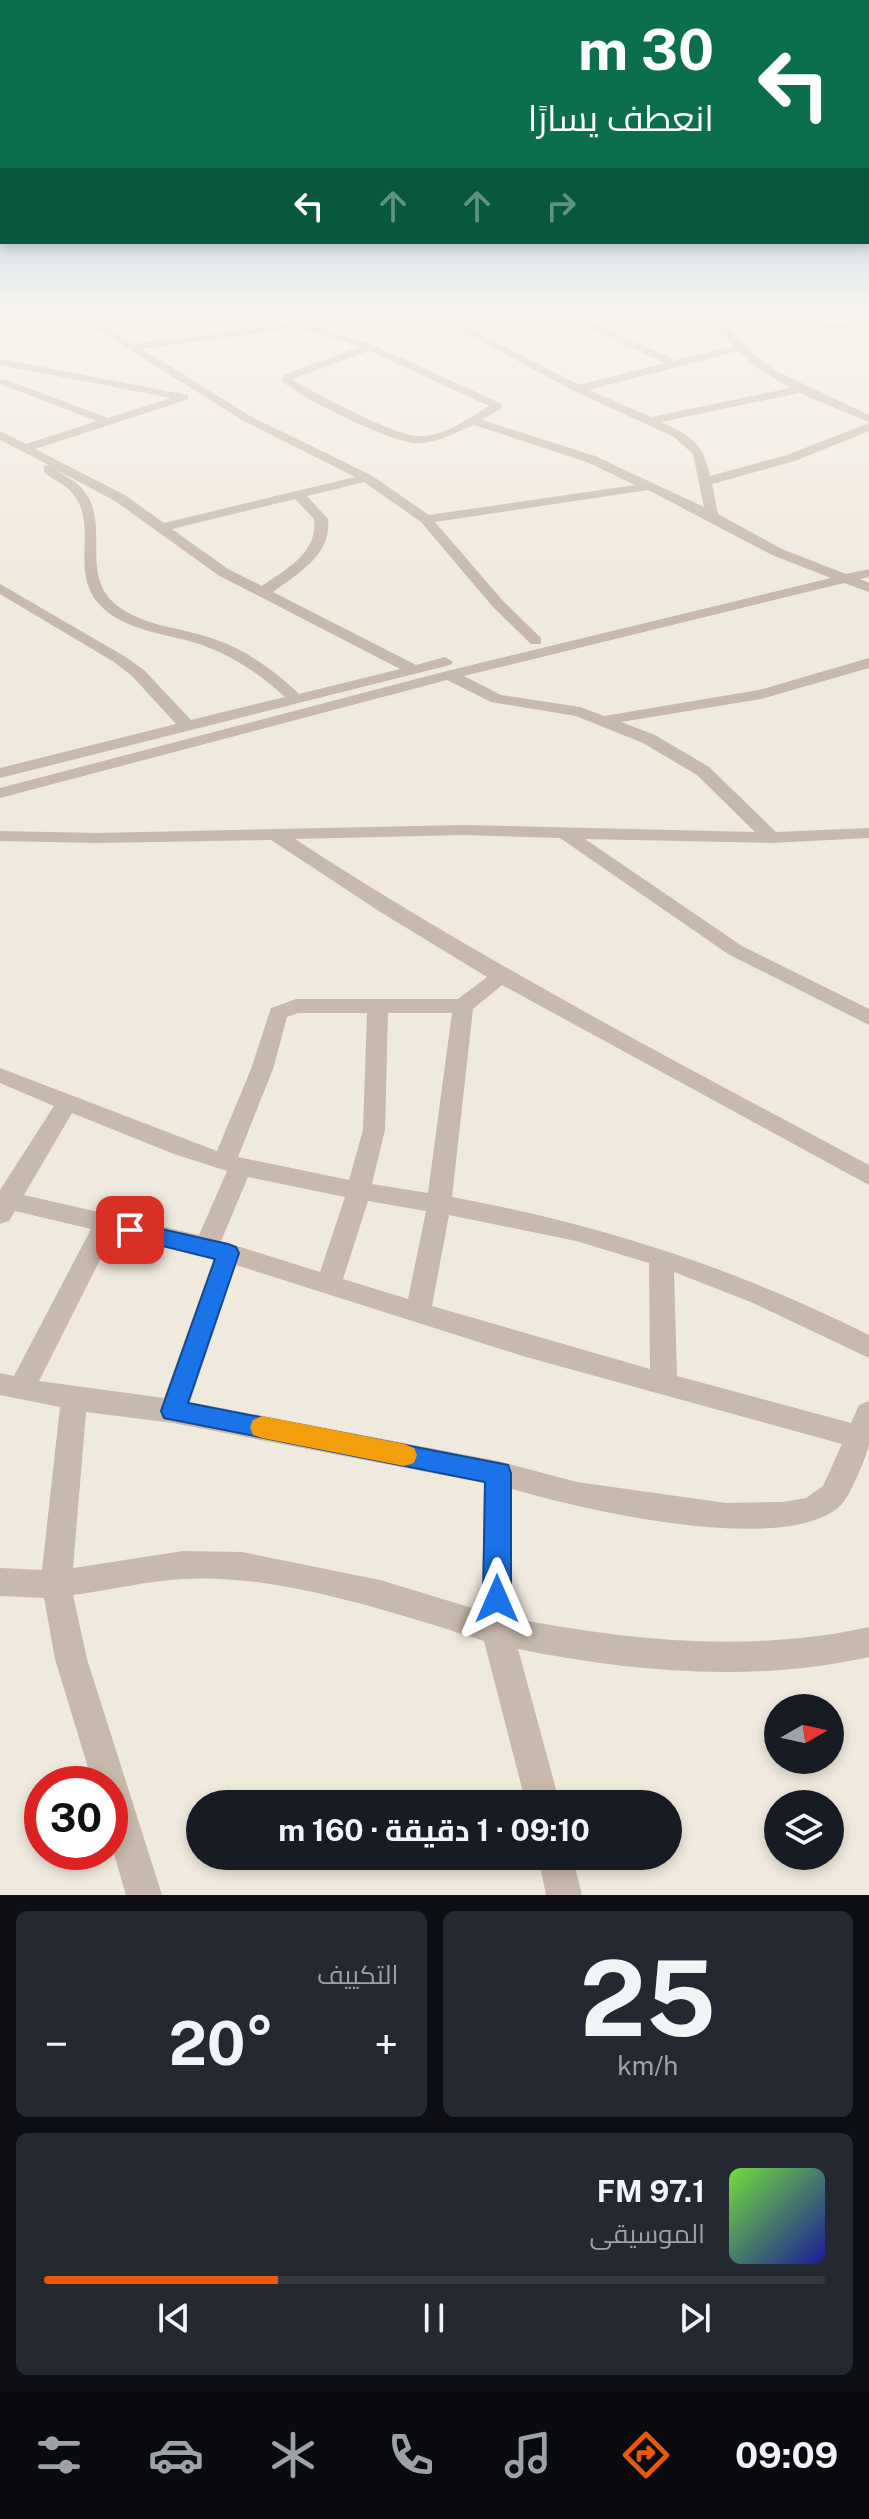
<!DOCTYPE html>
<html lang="ar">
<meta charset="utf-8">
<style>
:root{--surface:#171b24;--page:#242831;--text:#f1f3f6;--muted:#9ea1a6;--line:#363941;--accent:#ea580c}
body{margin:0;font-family:"Public Sans",Cairo,sans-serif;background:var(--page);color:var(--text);direction:rtl;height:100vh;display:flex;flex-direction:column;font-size:30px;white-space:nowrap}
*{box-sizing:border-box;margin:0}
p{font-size:26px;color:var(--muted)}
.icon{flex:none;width:44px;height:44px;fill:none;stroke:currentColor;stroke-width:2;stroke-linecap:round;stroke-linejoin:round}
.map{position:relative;height:1895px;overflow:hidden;direction:ltr}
.drawer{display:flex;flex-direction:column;gap:16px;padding:16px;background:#0d0f14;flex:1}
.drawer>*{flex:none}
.banner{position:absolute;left:0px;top:0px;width:870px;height:244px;box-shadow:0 4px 12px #0003;direction:rtl;background:#0b6e4f;color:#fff;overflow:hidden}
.needle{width:52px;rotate:81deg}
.controls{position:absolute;left:764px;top:1694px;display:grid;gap:16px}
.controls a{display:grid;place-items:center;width:80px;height:80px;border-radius:50%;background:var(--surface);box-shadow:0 4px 12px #0003;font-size:40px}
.speed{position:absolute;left:24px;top:1766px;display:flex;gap:16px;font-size:40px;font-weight:700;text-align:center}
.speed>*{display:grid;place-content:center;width:104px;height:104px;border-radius:50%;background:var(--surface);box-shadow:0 4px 12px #0003;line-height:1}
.speed .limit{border:12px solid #d22;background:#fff;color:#111}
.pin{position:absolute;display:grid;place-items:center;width:68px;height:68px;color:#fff;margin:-34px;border-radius:16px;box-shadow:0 4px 12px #0006}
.me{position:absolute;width:88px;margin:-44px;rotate:0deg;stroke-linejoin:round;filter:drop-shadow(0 0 6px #0008)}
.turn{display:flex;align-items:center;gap:28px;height:168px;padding:0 24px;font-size:36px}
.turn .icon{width:104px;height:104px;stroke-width:2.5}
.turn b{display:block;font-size:56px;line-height:68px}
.lanes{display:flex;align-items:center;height:76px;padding:0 24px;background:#0003;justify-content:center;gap:40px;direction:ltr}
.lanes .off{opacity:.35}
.big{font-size:60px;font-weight:700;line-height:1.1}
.drawer .card{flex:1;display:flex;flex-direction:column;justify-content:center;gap:12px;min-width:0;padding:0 28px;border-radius:12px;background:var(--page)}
.drawer .dial{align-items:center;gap:0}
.dial b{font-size:104px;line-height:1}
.song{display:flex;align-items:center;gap:24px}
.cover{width:96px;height:96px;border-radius:12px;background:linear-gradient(135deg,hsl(100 70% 55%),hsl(240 70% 35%))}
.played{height:8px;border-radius:4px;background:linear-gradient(90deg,var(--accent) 30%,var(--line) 30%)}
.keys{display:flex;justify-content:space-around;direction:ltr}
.heat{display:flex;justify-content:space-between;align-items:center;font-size:44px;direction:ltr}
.drawer .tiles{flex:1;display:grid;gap:16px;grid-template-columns:1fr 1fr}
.card:last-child{grid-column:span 2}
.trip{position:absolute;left:186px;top:1790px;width:496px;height:80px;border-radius:40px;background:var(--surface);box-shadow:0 4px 12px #0003;font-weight:700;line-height:80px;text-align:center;direction:rtl}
.menu{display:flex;height:128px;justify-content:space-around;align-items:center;background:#090b0e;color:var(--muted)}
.menu .icon{width:56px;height:56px}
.menu .current{color:var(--accent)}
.menu b{font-size:36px;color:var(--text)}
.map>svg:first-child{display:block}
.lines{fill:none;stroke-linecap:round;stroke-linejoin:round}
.minor{fill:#c7b9ab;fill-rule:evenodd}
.route{fill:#1a73e8;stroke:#114b97;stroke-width:2}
.slow{fill:#f59e0b}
</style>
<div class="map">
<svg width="869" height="1895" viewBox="0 0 869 1895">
<rect width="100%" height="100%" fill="#f0e9de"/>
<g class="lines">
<g class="minor">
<path d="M76,316h13l44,28 157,-20 -8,-8h12l10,7 37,-7h37l-66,10 61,19 129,59v4l-20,12 113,36 109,51 -11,-53 -19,-17 -100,-46 -140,-75h13l132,69 86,-22 -102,-47h14l99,44 58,-14 -29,-30h12l40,41 19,14 93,44v7l-70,-29 -138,29c31,14 42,21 49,54l77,-21 82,-32v8l-74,30 -83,23 6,30 64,35 64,25 23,-5v8l-9,2 9,4v9l-25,-9 -380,93 37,19 79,12 24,9 155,-26 110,-32v10l-108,31 -140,23 34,13 54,32 67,65 93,-4v10l-98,5 -186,-4 157,107 127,63v16l-141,-71 -168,-116 -96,-3 -169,4c185,121 380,222 574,326v20l-367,-200 -29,24 -21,188c146,27 284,71 417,138v23l-116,-55 -79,-31 3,104 174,47 8,-18 10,-4c0,14 0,30 0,43 -2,12 -20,54 -28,61 -54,53 -261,4 -329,-16v129c118,23 239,35 357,9v30c-116,26 -236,15 -351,-8l42,155h-34l-42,-163c-89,-28 -208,-68 -301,-62 -36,2 -73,11 -110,16l14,64 75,236h-36l-16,-55v-56h-17l-38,-125 -11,-61 -44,-2v-28l42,2 18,-163 -60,-12v-22l14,3 77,-147 -76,-18 -6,10 -9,3v-34l54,-84 -54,-23v-15l217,83 34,-82 20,-61 25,-9h162l29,-22 -105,-64 -111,-73 -173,3 -98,-2v-10l98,2 366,-8 291,7 -58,-57 -54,-32 -67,-27 -85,-14 -44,-22 -447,118v-10l443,-116 388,-94 -59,-23 -124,-65 -213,32 68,79 38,37v6h-10l-38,-37 -72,-85 -57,-40 -57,14 21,23c4,36 -30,54 -55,73l143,73 29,-8 8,5 -3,3 -450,113v-10l176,-44 -44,-48 -18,-14 -114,-68v-10l124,72 20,14 47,50 94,-23c-26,-24 -55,-43 -89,-54 -30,-9 -67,-12 -92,-34 -38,-34 -4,-83 -31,-115 -7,-10 -21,-14 -29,-22v-6l5,-1 -49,-25v-9l26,13 71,-23 -97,-37v-4l4,-1 104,39 63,-20 -171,-33v-6l188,36v4l-5,2 -148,48 90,46 39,28 191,-46 -113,-57zM300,328l59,19 -74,27 -4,6c18,18 108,61 134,63 19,2 41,-11 59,-18l113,37 48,23 -206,30 -58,-40 -121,-59 -108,-67zM369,351l120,55c-19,12 -49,33 -73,30 -23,-2 -103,-43 -124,-57zM739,351l17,16 34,21 -139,29 -62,-27zM55,469l60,32 103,74 182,94 -101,25c-26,-25 -54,-45 -88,-56 -32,-11 -72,-12 -98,-36 -32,-30 -3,-79 -29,-111 -7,-10 -20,-15 -29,-22zM295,499l19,20c4,34 -28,50 -52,67l-34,-17 -56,-40zM298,1013h69l-4,117 -14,50 -111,-23 35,-88 14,-52zM388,1013h64l-24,180 -56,-9 13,-54zM72,1113l102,41 53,17 -28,64 -175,-40zM248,1177l97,20 -25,75 -99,-31zM368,1201l58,10 -18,88 -65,-20zM449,1215l127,26 73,22 1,106 -218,-63zM113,1234l101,24 -50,140 -125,-17zM236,1265l290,92 316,87 -19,42 -17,12 -23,4 -57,1 -149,-21 -79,-21 -308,-59zM86,1412l87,11 311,60 -2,128 -102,-31 -138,-28 -59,-1 -110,17z"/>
<path d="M769,316h21l41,9 38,-7v6l-38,7z"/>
<path d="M538,1856h34l10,39h-36z"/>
</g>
</g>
<linearGradient id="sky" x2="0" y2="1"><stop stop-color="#7eaecf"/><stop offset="0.54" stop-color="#f8f5f0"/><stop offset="1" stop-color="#f8f5f0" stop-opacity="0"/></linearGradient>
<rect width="869" height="582" fill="url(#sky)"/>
<path class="route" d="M130,1222l98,22 8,3 3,6 -51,150 320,62 3,8v126l-4,9 -10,4 -10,-4 -4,-9 2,-117 -321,-64 -3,-7 54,-152 -93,-23 -3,-6 3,-6z"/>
<path class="slow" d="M262,1416l142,28 10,4 3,7 -3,8 -10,3 -142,-28 -9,-3 -3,-8 3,-7z"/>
</svg>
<div class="controls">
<a><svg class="needle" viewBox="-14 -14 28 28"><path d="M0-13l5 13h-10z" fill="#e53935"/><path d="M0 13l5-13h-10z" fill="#9ea1a6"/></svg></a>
<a><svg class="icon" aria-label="layers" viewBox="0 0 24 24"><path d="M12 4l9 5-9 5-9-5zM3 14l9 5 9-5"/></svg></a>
</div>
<div class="speed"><div class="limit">30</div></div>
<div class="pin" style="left:130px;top:1230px;background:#d93025"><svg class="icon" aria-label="arrive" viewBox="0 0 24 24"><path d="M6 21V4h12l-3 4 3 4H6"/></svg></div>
<svg class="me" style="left:497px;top:1599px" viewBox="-20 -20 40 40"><path d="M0-17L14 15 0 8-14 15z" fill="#1a73e8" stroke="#fff" stroke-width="4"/></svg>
<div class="trip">09:10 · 1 دقيقة · 160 m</div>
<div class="banner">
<div class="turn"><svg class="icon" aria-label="left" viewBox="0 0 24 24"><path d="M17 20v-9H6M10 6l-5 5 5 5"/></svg><div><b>30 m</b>انعطف يسارًا</div></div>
<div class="lanes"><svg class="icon" aria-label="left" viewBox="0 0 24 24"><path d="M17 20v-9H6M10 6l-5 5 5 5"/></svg><svg class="icon off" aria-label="ahead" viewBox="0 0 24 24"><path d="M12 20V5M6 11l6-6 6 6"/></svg><svg class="icon off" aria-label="ahead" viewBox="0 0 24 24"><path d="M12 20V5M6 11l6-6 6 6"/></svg><svg class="icon off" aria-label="right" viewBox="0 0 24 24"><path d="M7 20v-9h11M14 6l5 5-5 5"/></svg></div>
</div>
</div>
<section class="drawer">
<div class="tiles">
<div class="card dial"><b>25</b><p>km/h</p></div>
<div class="card"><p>التكييف</p>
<div class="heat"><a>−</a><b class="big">20°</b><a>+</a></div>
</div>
<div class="card">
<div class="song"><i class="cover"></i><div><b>97.1 FM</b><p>الموسيقى</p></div></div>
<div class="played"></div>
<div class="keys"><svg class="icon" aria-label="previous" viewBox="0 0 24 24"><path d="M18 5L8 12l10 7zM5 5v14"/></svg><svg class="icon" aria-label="pause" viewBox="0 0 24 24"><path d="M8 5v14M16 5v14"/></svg><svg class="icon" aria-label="next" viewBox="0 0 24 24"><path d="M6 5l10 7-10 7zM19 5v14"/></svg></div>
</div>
</div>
</section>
<nav class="menu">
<b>09:09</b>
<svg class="icon current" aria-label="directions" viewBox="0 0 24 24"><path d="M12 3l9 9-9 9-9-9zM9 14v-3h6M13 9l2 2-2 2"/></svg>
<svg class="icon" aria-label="music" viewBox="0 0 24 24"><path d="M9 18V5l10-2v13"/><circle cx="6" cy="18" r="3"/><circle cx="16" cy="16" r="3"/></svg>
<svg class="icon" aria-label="phone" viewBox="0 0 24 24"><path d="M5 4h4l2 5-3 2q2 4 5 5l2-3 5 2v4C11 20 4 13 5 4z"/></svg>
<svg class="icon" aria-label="climate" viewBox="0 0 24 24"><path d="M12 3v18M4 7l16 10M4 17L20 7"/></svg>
<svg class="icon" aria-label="car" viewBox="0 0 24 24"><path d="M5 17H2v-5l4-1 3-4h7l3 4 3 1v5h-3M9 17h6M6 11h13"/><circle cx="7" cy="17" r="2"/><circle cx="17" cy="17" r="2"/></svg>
<svg class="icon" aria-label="filters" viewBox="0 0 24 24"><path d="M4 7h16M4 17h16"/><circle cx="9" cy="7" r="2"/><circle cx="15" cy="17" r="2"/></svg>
</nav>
